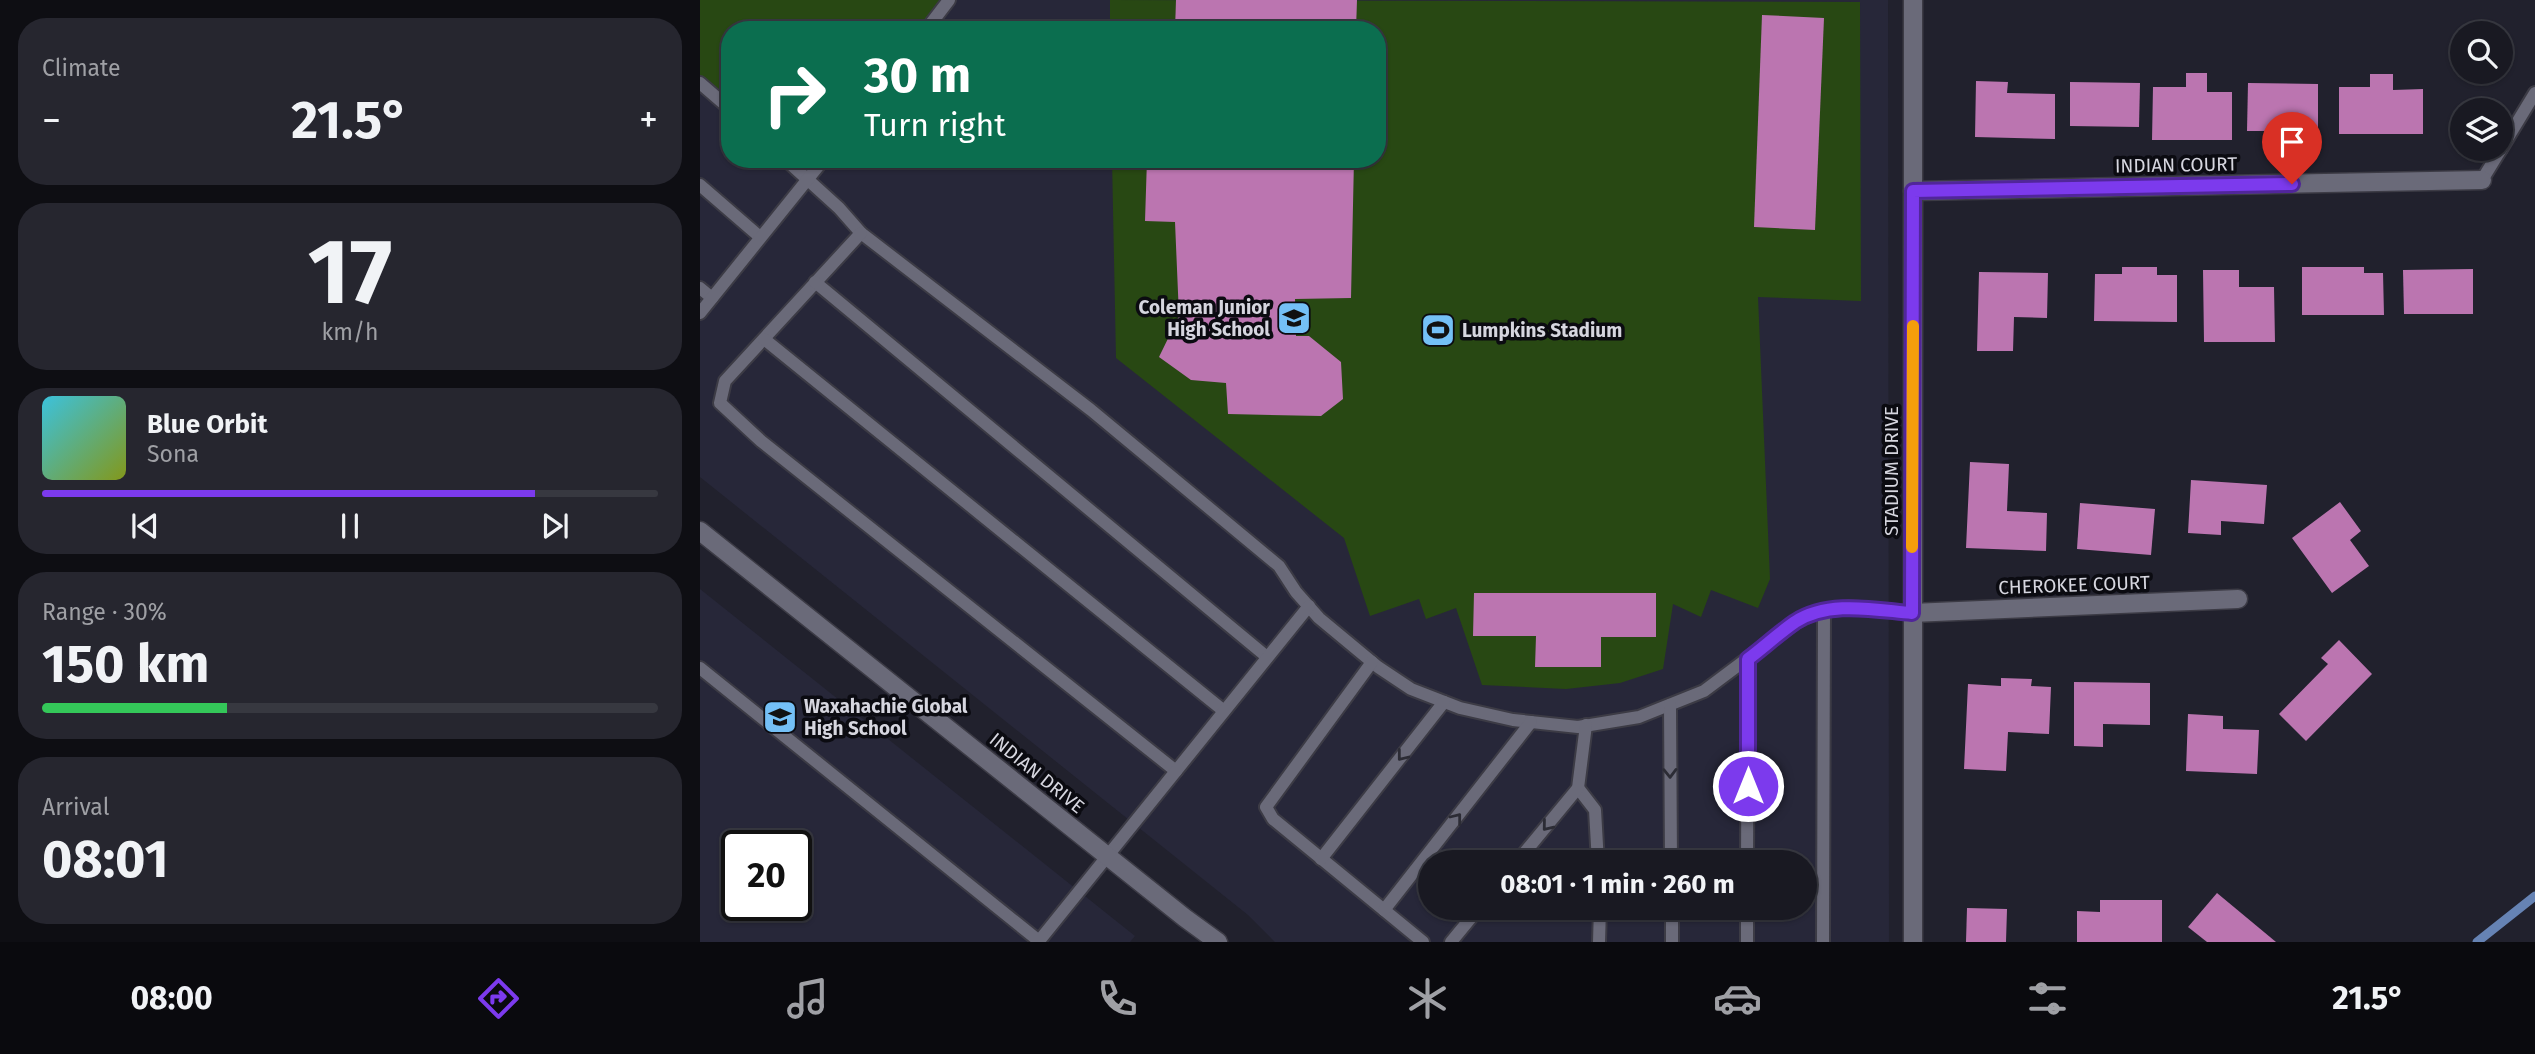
<!DOCTYPE html>
<meta charset="utf-8">
<style>
:root{--surface:#191922;--page:#26262f;--text:#f1f3f6;--muted:#9fa0a5;--line:#373840;--accent:#7c3aed}
body{margin:0;font-family:"Fira Sans",sans-serif;background:var(--page);color:var(--text);height:100vh;display:flex;flex-direction:column;font-size:26px;white-space:nowrap}
*{box-sizing:border-box;margin:0}
p{font-size:23px;color:var(--muted)}
.icon{flex:none;width:38px;height:38px;fill:none;stroke:currentColor;stroke-width:2;stroke-linecap:round;stroke-linejoin:round}
.map{position:relative;flex:1;overflow:hidden}
.side{display:flex;flex-direction:column;gap:18px;padding:18px;background:#0e0e13;width:700px}
.side>*{flex:none}
.guide{position:absolute;left:21px;top:21px;width:665px;height:147px;border-radius:28px;box-shadow:0 2px 5px #0004,0 0 0 2px var(--line);background:#0b6e4f;color:#fff;overflow:hidden}
.buttons{position:absolute;left:1750px;top:21px;display:grid;gap:14px}
.buttons a{display:grid;place-items:center;width:63px;height:63px;border-radius:50%;background:var(--surface);box-shadow:0 2px 5px #0004,0 0 0 2px var(--line);font-size:35px}
.speed{position:absolute;left:21px;top:830px;display:flex;gap:14px;font-size:35px;font-weight:700;text-align:center}
.speed>*{display:grid;place-content:center;width:91px;height:91px;border-radius:50%;background:var(--surface);box-shadow:0 2px 5px #0004,0 0 0 2px var(--line);line-height:1}
.speed .limit{border:4px solid #111;border-radius:10px;background:#fff;color:#111}
.pin{position:absolute;display:grid;place-items:center;width:60px;height:60px;color:#fff;margin:-72px -30px;border-radius:50% 50% 50% 0;rotate:-45deg;box-shadow:0 0 7px #0007}
.pin .icon{rotate:45deg}
.me{position:absolute;width:77px;margin:-38px;rotate:0deg;stroke-linejoin:round;filter:drop-shadow(0 0 5px #0008)}
.turn{display:flex;align-items:center;gap:24px;height:147px;padding:0 28px;font-size:32px}
.turn .icon{width:91px;height:91px;stroke-width:2.5}
.turn b{display:block;font-size:49px;line-height:60px}
.big{font-size:52px;font-weight:700;line-height:1.1}
.side .widget{flex:1;display:flex;flex-direction:column;justify-content:center;gap:10px;min-width:0;padding:0 24px;border-radius:28px;background:var(--page)}
.side .dial{align-items:center;gap:0}
.dial b{font-size:91px;line-height:1}
.song{display:flex;align-items:center;gap:21px}
.cover{width:84px;height:84px;border-radius:10px;background:linear-gradient(135deg,hsl(190 70% 55%),hsl(70 70% 35%))}
.played{height:7px;border-radius:4px;background:linear-gradient(90deg,var(--accent) 80%,var(--line) 80%)}
.keys{display:flex;justify-content:space-around;direction:ltr}
.heat{display:flex;justify-content:space-between;align-items:center;font-size:38px;direction:ltr}
.charge{height:10px;border-radius:5px;background:linear-gradient(90deg,#34c759 30%,var(--line) 0)}
.trip{position:absolute;left:718px;top:850px;width:399px;height:70px;border-radius:35px;background:var(--surface);box-shadow:0 2px 5px #0004,0 0 0 2px var(--line);font-weight:700;line-height:70px;text-align:center}
.dock{display:flex;height:112px;justify-content:space-around;align-items:center;background:#0a0a0e;color:var(--muted)}
.dock .icon{width:49px;height:49px}
.dock .selected{color:var(--accent)}
.dock b{font-size:32px;color:var(--text)}
main{display:flex;flex:1;min-height:0}
.map>svg:first-child{display:block}
.built{fill:#272739;fill-rule:evenodd}
.green{fill:#284813}
.lines{fill:none;stroke-linecap:round;stroke-linejoin:round}
.stream{stroke:#6683b4;stroke-width:9}
.building{fill:#bb75b0}
.service-casing{stroke:#3c3b45;stroke-width:16}
.minor-casing{stroke:#3c3b45;stroke-width:21}
.tertiary-casing{stroke:#3c3b45;stroke-width:21}
.service{stroke:#6a6a79;stroke-width:12}
.minor{stroke:#6a6a79;stroke-width:18}
.tertiary{stroke:#6a6a79;stroke-width:18}
.oneway{stroke:#2c2c35}
.route-casing{stroke:#51269a;stroke-width:18}
.route{stroke:#7c3aed;stroke-width:12}
.slow{stroke:#f59e0b;stroke-width:12}
.labels{text-anchor:middle;dominant-baseline:central;stroke-width:7;stroke-linejoin:round;paint-order:stroke}
.street-label{font-size:19px;fill:#d6d6df;stroke:#0b0b11}
.poi-label{font-size:19px;font-weight:bold;fill:#d6d6df;stroke:#0b0b11;text-anchor:start}
</style>
<main>
<section class="side">
<div class="widget"><p>Climate</p>
<div class="heat"><a>−</a><b class="big">21.5°</b><a>+</a></div>
</div>
<div class="widget dial"><b>17</b><p>km/h</p></div>
<div class="widget">
<div class="song"><i class="cover"></i><div><b>Blue Orbit</b><p>Sona</p></div></div>
<div class="played"></div>
<div class="keys"><svg class="icon" aria-label="previous" viewBox="0 0 24 24"><path d="M18 5L8 12l10 7zM5 5v14"/></svg><svg class="icon" aria-label="pause" viewBox="0 0 24 24"><path d="M8 5v14M16 5v14"/></svg><svg class="icon" aria-label="next" viewBox="0 0 24 24"><path d="M6 5l10 7-10 7zM19 5v14"/></svg></div>
</div>
<div class="widget"><p>Range · 30%</p><b class="big">150 km</b><div class="charge"></div></div>
<div class="widget"><p>Arrival</p><b class="big">08:01</b></div>
</section>
<div class="map">
<svg width="1835" height="942" viewBox="0 0 1835 942">
<rect width="100%" height="100%" fill="#21212d"/>
<g class="built">
<path d="M0,0h1188l1,942h-614l-27,-27 -548,-438zM30,30h647v129h-647zM730,863h374v45h-374z"/>
<path d="M0,589l435,347 -5,6h-430zM37,845h59v60h-59z"/>
</g>
<g class="green">
<path d="M0,0h245l-24,30h-191v82l-30,-24z"/>
<path d="M410,0l750,2 1,299 -103,-4 12,282 -12,29 -47,-18 -10,27 -28,-13 -10,65 -43,14 -54,6 -84,-4 -26,-77 -30,11 -7,-20 -49,17 -26,-78 -228,-180 -4,-199h265v-129h-267z"/>
</g>
<g class="lines">
<path class="stream" d="M1777,942l58,-46"/>
</g>
<g class="building">
<path d="M476,0h181l-1,30h-181z"/>
<path d="M1062,15l62,3 -9,212 -61,-3z"/>
<path d="M1486,73h21v19h25v48h-80l1,-53h33z"/>
<path d="M1670,74h23v16l30,-1v45h-84v-47h31z"/>
<path d="M1276,81l32,1 -1,11 48,1v45l-80,-2z"/>
<path d="M1370,82l70,1 -1,44 -69,-1z"/>
<path d="M1548,83l70,1v47h-71z"/>
<path d="M447,159h207l-3,139 -56,1 1,37h13l32,26 2,37 -22,17 -93,-2 -2,-31 -35,-3 -32,-23 20,-41 -4,-94 -30,-1z"/>
<path d="M1422,267h35v8h20v47l-83,-1 1,-47h27z"/>
<path d="M1602,267h62v6h19l1,42h-82z"/>
<path d="M1773,269v45h-69l-1,-44z"/>
<path d="M1503,270h36v17h35l1,55h-71z"/>
<path d="M1279,272l69,1 -1,45 -33,-1 -1,34h-36z"/>
<path d="M1270,462l39,2 -2,47 40,2 -1,38 -80,-3z"/>
<path d="M1491,480l76,5 -3,39 -43,-3v14l-33,-2z"/>
<path d="M1640,502l21,29 -11,9 19,26 -37,27 -40,-55z"/>
<path d="M1380,503l75,6 -4,46 -74,-6z"/>
<path d="M774,593h182v44h-55v30h-66l1,-31h-63z"/>
<path d="M1639,640l33,34 -66,67 -27,-27 49,-50 -7,-6z"/>
<path d="M1301,678l31,1 -1,7 20,1 -2,47 -41,-2 -2,39 -42,-2 4,-85 33,2z"/>
<path d="M1374,682l76,1v42l-47,-1v23l-29,-1z"/>
<path d="M1488,714l35,2v13l36,1 -2,44 -71,-3z"/>
<path d="M1517,893l59,49h-69l-19,-15z"/>
<path d="M1400,900h62v42h-85v-31l23,1z"/>
<path d="M1267,908l40,1 -1,33h-40z"/>
</g>
<g class="lines">
<g class="service-casing">
<g id="service">
<path d="M226,30l23,-30"/>
<path d="M0,83l30,26"/>
<path d="M1801,149l34,-56"/>
<path d="M85,159l54,49 22,25 230,177 188,156 17,26 23,26 59,49 33,22 49,19 53,12 65,7 61,-10 65,-26 92,-69 19,-9 34,-6 63,6"/>
<path d="M1782,180l19,-31"/>
<path d="M0,185l60,52"/>
<path d="M161,233l-136,148 -5,22 41,38 415,330"/>
<path d="M115,282l452,375"/>
<path d="M0,288l12,10"/>
<path d="M0,313l124,-154"/>
<path d="M64,339l460,372"/>
<path d="M672,662l-106,145 7,12 150,123"/>
<path d="M0,668l339,273 270,-335"/>
<path d="M970,705l1,158"/>
<path d="M878,788l17,22 3,53"/>
<path d="M621,859l123,-157"/>
<path d="M816,863l62,-75 8,-63"/>
<path d="M1047,863l1,-204"/>
<path d="M972,908v34"/>
<path d="M684,910l147,-188"/>
<path d="M751,942l28,-34"/>
<path d="M899,942l1,-34"/>
<path d="M1047,942v-34"/>
<path d="M1123,942l1,-331"/>
</g>
</g>
<g class="minor-casing">
<g id="minor">
<path d="M1213,0v942"/>
<path d="M1213,191l569,-11"/>
<path d="M1212,613l326,-14"/>
</g>
</g>
<g class="tertiary-casing">
<path id="tertiary" d="M0,531l485,387 33,24"/>
</g>
<use href="#service" class="service"/>
<use href="#minor" class="minor"/>
<use href="#tertiary" class="tertiary"/>
</g>
<defs><path id="oneway-chevron" d="M-2-3.5L2.5 0L-2 3.5" fill="none" stroke-width="1.6" stroke-linecap="round" stroke-linejoin="round" transform="scale(1.75)"/></defs>
<g class="oneway">
<use href="#oneway-chevron" transform="translate(702 756) rotate(128)"/>
<use href="#oneway-chevron" transform="translate(970 773) rotate(89)"/>
<use href="#oneway-chevron" transform="translate(757 818) rotate(-52)"/>
<use href="#oneway-chevron" transform="translate(847 826) rotate(129)"/>
</g>
<g class="lines">
<g class="route-casing">
<path id="route" d="M1048,786v-127c16,-12 31,-26 47,-37 34,-22 80,-12 117,-9l1,-422 379,-7"/>
</g>
<use href="#route" class="route"/>
<path class="slow" d="M1212,547l1,-221"/>
</g>
<defs>
<g id="school-square" transform="scale(1.75)"><rect x="-9" y="-9" width="18" height="18" rx="4" fill="#74c0f6" stroke="#0b0b11"/><path d="M0-5L7-2L0 1L-7-2ZM-4 1L0 2.5L4 1V4Q0 6-4 4Z" fill="#111"/></g>
<g id="stadium-square" transform="scale(1.75)"><rect x="-9" y="-9" width="18" height="18" rx="4" fill="#74c0f6" stroke="#0b0b11"/><path d="M0-5a6.5 5 0 1 0 0 10a6.5 5 0 1 0 0-10ZM-3.5-1.8h7v3.6h-7Z" fill="#111"/></g>
</defs>
<g fill-rule="evenodd">
<use href="#school-square" x="594" y="318"/>
<use href="#stadium-square" x="738" y="330"/>
<use href="#school-square" x="80" y="717"/>
</g>
<g class="labels">
<g class="street-label">
<text transform="translate(1476 165) rotate(-1)">INDIAN COURT</text>
<text transform="translate(1191 471) rotate(-90)">STADIUM DRIVE</text>
<text transform="translate(1374 585) rotate(-2)">CHEROKEE COURT</text>
<text transform="translate(337 773) rotate(39)">INDIAN DRIVE</text>
</g>
<g class="poi-label">
<text x="570" y="307" text-anchor="end">Coleman Junior<tspan x="570" dy="22">High School</tspan></text>
<text x="762" y="330">Lumpkins Stadium</text>
<text x="104" y="706">Waxahachie Global<tspan x="104" dy="22">High School</tspan></text>
</g>
</g>
</svg>
<div class="buttons">
<a><svg class="icon" aria-label="search" viewBox="0 0 24 24"><circle cx="10" cy="10" r="6"/><path d="M15 15l6 6"/></svg></a>
<a><svg class="icon" aria-label="layers" viewBox="0 0 24 24"><path d="M12 4l9 5-9 5-9-5zM3 14l9 5 9-5"/></svg></a>
</div>
<div class="speed"><div class="limit">20</div></div>
<div class="pin" style="left:1592px;top:184px;background:#d93025"><svg class="icon" aria-label="arrive" viewBox="0 0 24 24"><path d="M6 21V4h12l-3 4 3 4H6"/></svg></div>
<svg class="me" style="left:1048px;top:786px" viewBox="-20 -20 40 40"><circle r="17" fill="#7c3aed" stroke="#fff" stroke-width="3"/><path d="M0-11L8 9 0 5-8 9z" fill="#fff"/></svg>
<div class="trip">08:01 · 1 min · 260 m</div>
<div class="guide">
<div class="turn"><svg class="icon" aria-label="right" viewBox="0 0 24 24"><path d="M7 20v-9h11M14 6l5 5-5 5"/></svg><div><b>30 m</b>Turn right</div></div>
</div>
</div>
</main>
<nav class="dock">
<b>08:00</b>
<svg class="icon selected" aria-label="directions" viewBox="0 0 24 24"><path d="M12 3l9 9-9 9-9-9zM9 14v-3h6M13 9l2 2-2 2"/></svg>
<svg class="icon" aria-label="music" viewBox="0 0 24 24"><path d="M9 18V5l10-2v13"/><circle cx="6" cy="18" r="3"/><circle cx="16" cy="16" r="3"/></svg>
<svg class="icon" aria-label="phone" viewBox="0 0 24 24"><path d="M5 4h4l2 5-3 2q2 4 5 5l2-3 5 2v4C11 20 4 13 5 4z"/></svg>
<svg class="icon" aria-label="climate" viewBox="0 0 24 24"><path d="M12 3v18M4 7l16 10M4 17L20 7"/></svg>
<svg class="icon" aria-label="car" viewBox="0 0 24 24"><path d="M5 17H2v-5l4-1 3-4h7l3 4 3 1v5h-3M9 17h6M6 11h13"/><circle cx="7" cy="17" r="2"/><circle cx="17" cy="17" r="2"/></svg>
<svg class="icon" aria-label="filters" viewBox="0 0 24 24"><path d="M4 7h16M4 17h16"/><circle cx="9" cy="7" r="2"/><circle cx="15" cy="17" r="2"/></svg>
<b>21.5°</b>
</nav>
